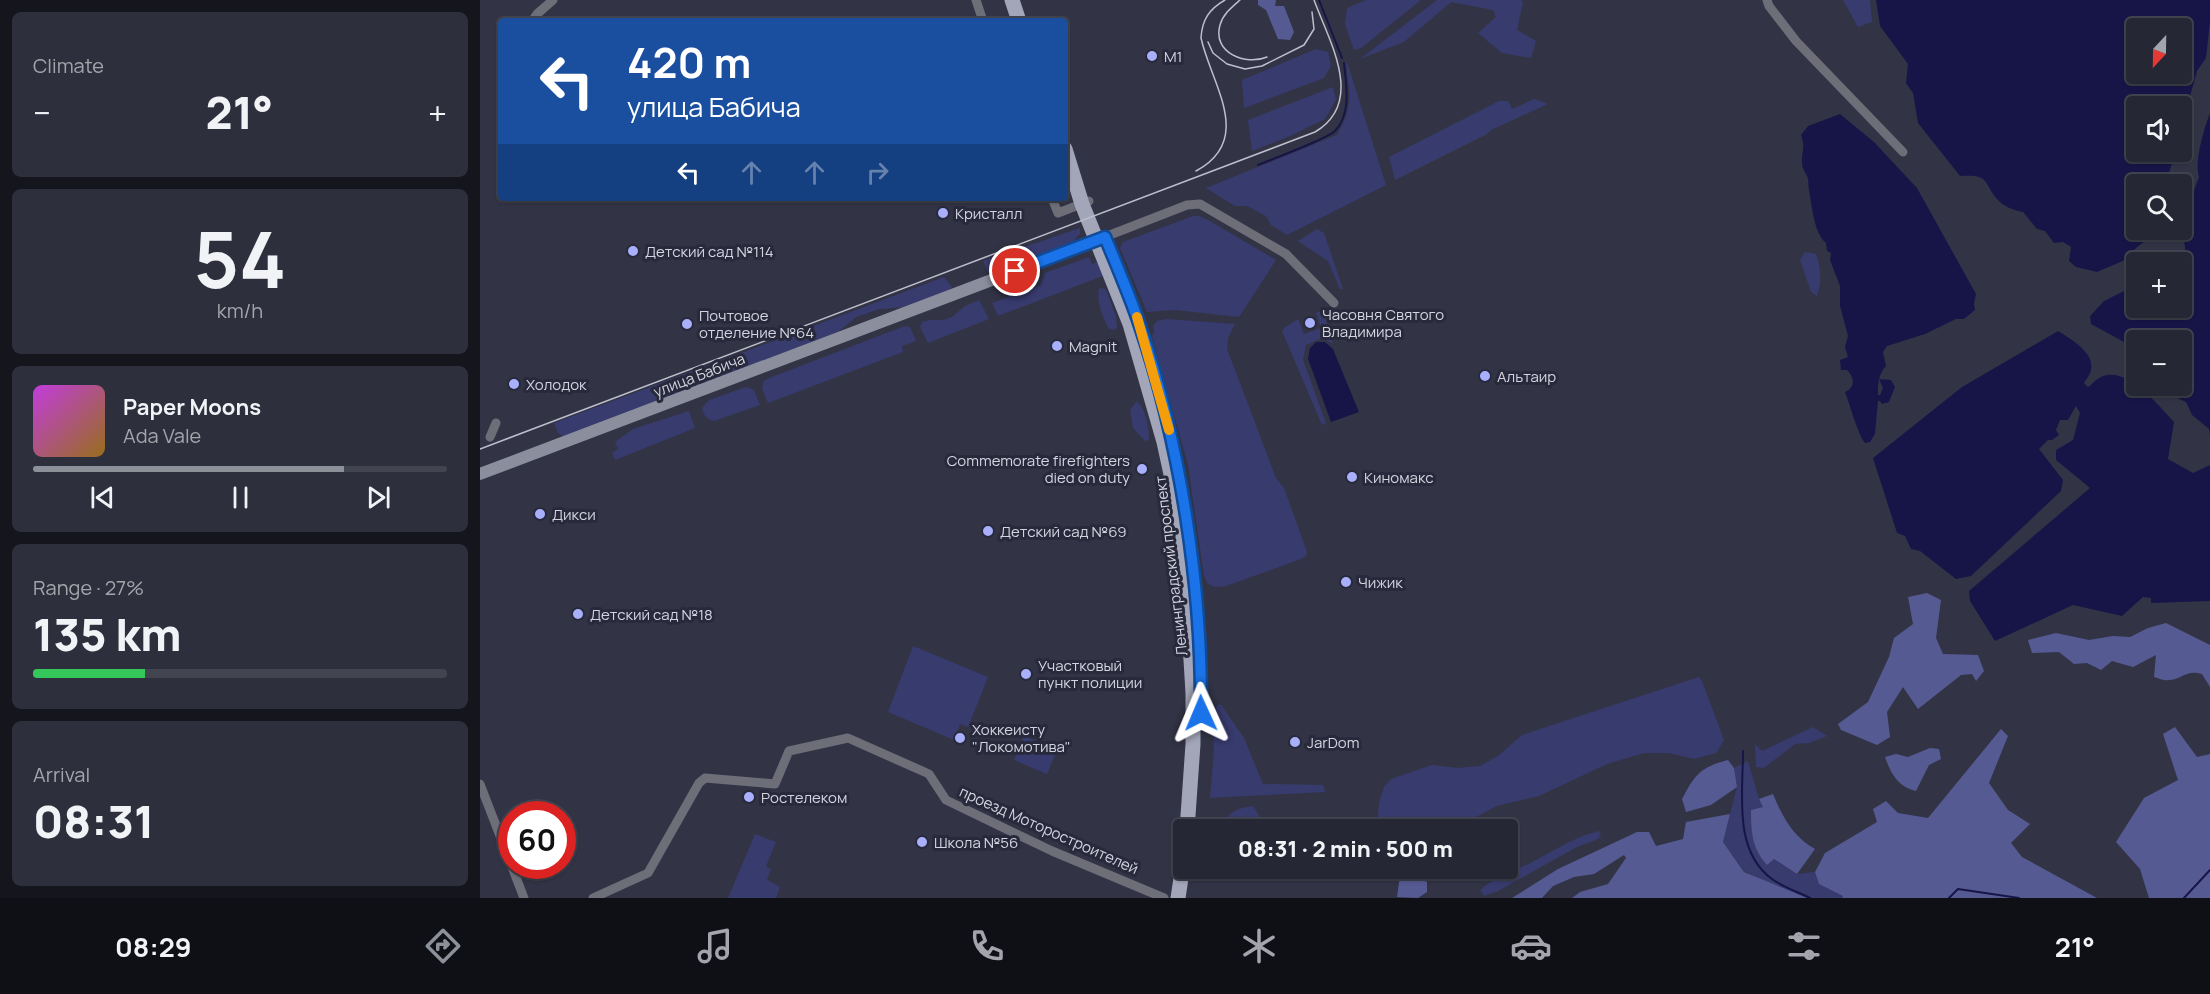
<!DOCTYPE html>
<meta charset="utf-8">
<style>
:root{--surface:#262734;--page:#2e2f3c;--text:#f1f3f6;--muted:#a4a5ac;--line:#42444f;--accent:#8c9099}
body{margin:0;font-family:Manrope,sans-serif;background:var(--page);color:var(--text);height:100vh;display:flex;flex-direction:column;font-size:22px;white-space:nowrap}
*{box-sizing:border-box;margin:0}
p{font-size:20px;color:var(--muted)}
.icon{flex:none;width:33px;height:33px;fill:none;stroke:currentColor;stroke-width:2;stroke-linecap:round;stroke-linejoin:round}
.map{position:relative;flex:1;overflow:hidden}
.panel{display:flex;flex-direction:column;gap:12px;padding:12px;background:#15151d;width:480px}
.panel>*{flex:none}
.banner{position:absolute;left:18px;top:18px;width:570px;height:183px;border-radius:6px;box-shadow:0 2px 4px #0004,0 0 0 2px var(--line);background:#1a4fa0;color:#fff;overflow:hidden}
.needle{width:39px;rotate:202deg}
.controls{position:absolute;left:1646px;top:18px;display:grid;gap:12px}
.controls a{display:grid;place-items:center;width:66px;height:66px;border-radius:6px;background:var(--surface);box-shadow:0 2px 4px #0004,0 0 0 2px var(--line);font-size:30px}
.speed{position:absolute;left:18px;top:801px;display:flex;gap:12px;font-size:30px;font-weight:700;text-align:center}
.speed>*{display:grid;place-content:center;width:78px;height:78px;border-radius:50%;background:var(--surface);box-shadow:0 2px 4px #0004,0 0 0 2px var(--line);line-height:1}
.speed .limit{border:9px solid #d22;background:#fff;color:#111}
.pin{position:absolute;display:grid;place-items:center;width:51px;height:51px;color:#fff;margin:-26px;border:3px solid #fff;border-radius:50%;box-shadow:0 2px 6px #0007}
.me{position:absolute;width:66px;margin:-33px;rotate:359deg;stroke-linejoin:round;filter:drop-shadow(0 0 4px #0008)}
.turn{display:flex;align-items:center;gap:21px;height:126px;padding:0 30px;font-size:27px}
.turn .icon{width:78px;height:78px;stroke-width:2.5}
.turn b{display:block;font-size:42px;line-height:51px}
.lanes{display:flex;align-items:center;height:57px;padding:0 30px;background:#0003;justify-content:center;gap:30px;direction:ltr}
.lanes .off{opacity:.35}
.big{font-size:45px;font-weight:800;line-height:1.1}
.panel .card{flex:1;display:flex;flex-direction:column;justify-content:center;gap:9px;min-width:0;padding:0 21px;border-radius:9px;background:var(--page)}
.panel .dial{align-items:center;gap:0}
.dial b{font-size:78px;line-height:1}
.song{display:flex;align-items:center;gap:18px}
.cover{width:72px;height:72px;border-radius:9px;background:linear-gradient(135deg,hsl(290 70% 55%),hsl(40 70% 35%))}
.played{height:6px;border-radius:3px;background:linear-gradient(90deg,var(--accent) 75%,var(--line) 75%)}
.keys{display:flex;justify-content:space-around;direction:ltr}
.heat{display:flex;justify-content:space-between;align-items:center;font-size:33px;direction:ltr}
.charge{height:9px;border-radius:4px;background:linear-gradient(90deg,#34c759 27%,var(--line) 0)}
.trip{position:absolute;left:693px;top:819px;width:345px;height:60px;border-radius:6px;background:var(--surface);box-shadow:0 2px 4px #0004,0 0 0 2px var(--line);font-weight:800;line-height:60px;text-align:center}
.tab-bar{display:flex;height:96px;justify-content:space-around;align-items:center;background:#0f1015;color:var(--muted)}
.tab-bar .icon{width:42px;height:42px}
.tab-bar .current{color:var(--accent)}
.tab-bar b{font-size:27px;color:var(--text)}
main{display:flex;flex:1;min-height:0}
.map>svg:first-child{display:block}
.green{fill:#383b6e}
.forest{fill:#565a93}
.water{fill:#171547;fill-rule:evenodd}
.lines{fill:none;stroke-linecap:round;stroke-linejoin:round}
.stream{stroke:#171547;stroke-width:2}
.street{stroke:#6d6e78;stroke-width:9}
.secondary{stroke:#8b8e9c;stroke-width:12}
.primary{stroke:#a3a6b9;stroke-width:15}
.tram{stroke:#bebfcb;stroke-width:1.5}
.route-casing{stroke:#114b97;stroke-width:15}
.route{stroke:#1a73e8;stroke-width:10}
.slow{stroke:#f59e0b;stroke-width:10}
.poi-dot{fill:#a8b0fc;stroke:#282a3c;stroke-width:2}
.labels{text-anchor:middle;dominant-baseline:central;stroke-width:6;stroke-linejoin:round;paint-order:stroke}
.poi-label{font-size:15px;fill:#d3d4e0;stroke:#282a3c;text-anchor:start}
.street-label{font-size:15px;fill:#d3d4e0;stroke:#282a3c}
</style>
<main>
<section class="panel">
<div class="card"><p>Climate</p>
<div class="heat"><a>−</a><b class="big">21°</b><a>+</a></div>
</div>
<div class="card dial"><b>54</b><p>km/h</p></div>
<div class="card">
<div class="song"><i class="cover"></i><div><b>Paper Moons</b><p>Ada Vale</p></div></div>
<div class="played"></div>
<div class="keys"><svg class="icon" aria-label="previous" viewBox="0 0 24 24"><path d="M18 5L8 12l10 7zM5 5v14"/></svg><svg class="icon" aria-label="pause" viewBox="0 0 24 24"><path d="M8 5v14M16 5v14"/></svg><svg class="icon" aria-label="next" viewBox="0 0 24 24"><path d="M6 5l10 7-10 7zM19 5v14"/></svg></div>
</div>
<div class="card"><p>Range · 27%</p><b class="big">135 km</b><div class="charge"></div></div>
<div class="card"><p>Arrival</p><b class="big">08:31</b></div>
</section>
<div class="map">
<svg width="1730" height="898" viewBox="0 0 1730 898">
<rect width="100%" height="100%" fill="#323446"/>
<g class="green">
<path d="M886,0h55l-60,48 -7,2 -9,-26 2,-16z"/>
<path d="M957,0h84l2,2 -6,28 19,11 -5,17 -29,-5 -24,-20 18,-16 -3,-7 -42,-8 -47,40 -44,17z"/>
<path d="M1363,0h27l2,22 -14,5z"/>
<path d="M836,49l12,3 3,14 -7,12 -80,30 -2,-28z"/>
<path d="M866,63l2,2 38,120 -99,50 -16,-10 -5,-9 -19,-10h-12l-29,-18 131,-53c17,-30 13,-39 9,-72z"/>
<path d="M853,87l3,13 -11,19 -35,17 -38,15 -4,-31z"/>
<path d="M1054,99l14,5 -57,26 -4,4 -92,46 -6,-23 110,-56h9l4,8z"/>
<path d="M713,216h6l9,4 68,40 -37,57 -64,-7 -28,2 -27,-64 3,-6z"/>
<path d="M600,228v6l-5,5v4l-86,31 -6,-13z"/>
<path d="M837,229l7,4 19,56h-3l-12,-28 -30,-20z"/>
<path d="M1325,252l11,2c5,15 6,26 1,42l-6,-4 -11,-32z"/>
<path d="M609,257l3,7 10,-4 6,14 -110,42 -6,-13 49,-18 4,-12z"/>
<path d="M464,277l8,10 -2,3 -45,17 -25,2 -24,8 -19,16 -273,104 -6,-4 -4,-10z"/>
<path d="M619,288l7,1 10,28 1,11 -3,2 -6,-2c-5,-12 -12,-26 -9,-40z"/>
<path d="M499,300l10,19 -61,24 -8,-16 2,-5 8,-2h13l9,-3 13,-11z"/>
<path d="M842,310l2,3 9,31 -11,-6 -16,7 -3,15 23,63 -4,2 -40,-94 2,-3 14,-9 6,15 17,-6 -5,-15z"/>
<path d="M686,319l69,5 -7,14 -1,11 49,129 8,10 23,64 -1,4 -5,3 -75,27 -11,1 -7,-3 -4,-8 -16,-111 -36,-129 2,-4 -1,-6 4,-5z"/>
<path d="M425,326l5,1 6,14 -14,5 1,6 -135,51 -6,-15 2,-7 5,-3z"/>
<path d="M266,387l8,3 6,15 -46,16c-8,-2 -10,-5 -12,-13l7,-8z"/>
<path d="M657,401c9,9 12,25 12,39l-4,1 -12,-13 -3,-18z"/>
<path d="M209,411l6,17 -80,32 -3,-7 6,-4 -3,-7 18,-13z"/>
<path d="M433,646l75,31 -20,50 -8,-3 -6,16 -66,-28z"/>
<path d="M1219,677l3,4 22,59 -8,13 -22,6 -25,-6h-25l-37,11 -68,32 -42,10 -23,12 11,7 -1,4h-107l2,-26 5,-16 7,-8 41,-14 26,3 22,-2 18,-10 24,-21z"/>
<path d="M737,705h4l23,33 19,46 60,1 2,7 -115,6 4,-48 -1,-37z"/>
<path d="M1333,727l14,9 -18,7 -14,1 -31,24 -8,-1 -1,-23 7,7z"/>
<path d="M544,736l33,14 -10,24 -33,-14z"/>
<path d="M1268,761l11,38 5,8 -13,3 23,49 23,15 18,-2 4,12 25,12 -2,2h-35l-34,-12 -29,-15 -21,-29 14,-55 -3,-19z"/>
<path d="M773,806l8,13 2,10h-40c3,-17 15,-21 30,-23z"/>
<path d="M1119,831l2,4 -3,4 -21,8 -79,44 -14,5 -4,-6c18,-15 38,-20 58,-31 20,-11 39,-23 61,-28z"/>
<path d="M275,834l21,8 -10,24 5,3 -4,11 13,7 -4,11h-48z"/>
</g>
<g class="forest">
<path d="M778,0h18l-1,6h9l10,26 -4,8 -12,-1 -12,-29 -8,-5z"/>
<path d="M1447,593l14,7 -5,38 7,16 35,1 6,16 -8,10 -4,-7 -11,1 -43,34 -15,-22 -16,25 3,25 -13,8 -36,-15 -3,-6 30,-22 21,-45 5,-19 19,-14 -5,-27z"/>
<path d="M1686,623l44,22v42l-8,-13c-17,-5 -20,6 -34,6 -4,1 -10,-2 -14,-3l2,-22 -23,12 -21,-6 -11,9 -14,-7 -13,1 -15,-12 -27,1 -4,-13 28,-7 33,7 24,-4 17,1 18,-9z"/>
<path d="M1695,727l22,30 13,-3v144h-61l-9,-29 -24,-27 28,-44 34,-18 -15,-46z"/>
<path d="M1521,729l7,7 -19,47 19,27 22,14 -19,19 11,14 75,41h-255l1,-2 -24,-12 -4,-12 10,-19 52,-31 -4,-13 13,-8 12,12 30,5z"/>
<path d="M1450,748l9,1 2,10 -12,6 -13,26c-18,-4 -25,-17 -31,-34l11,-3 12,3z"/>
<path d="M1248,760l6,8 3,19 -26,18 -25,7 -4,-13c13,-25 19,-32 46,-39z"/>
<path d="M1293,794c9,22 20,43 42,55l-18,25 -23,-15 -7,6c-15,-17 -16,-33 -16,-55l12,-3 -4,-8z"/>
<path d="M1250,814l-7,28 21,30 63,26h-235l8,-6 28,-8 18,-26 -2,-3 -30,19 -20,3 -21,9 -11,12h-30l46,-29 79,-37h12l7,14 27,-7 3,-17z"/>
<path d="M926,869h4l6,12h9l2,1v10l-9,6 -21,-1 3,-22z"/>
</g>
<g class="water">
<path d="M1396,0h334v22l-4,36 -9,13 -16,58v-23h-45v46h39l-9,32h-30v46h17l-1,6 -15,11 -12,13 -28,12 -21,-5 -7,-6 2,-14 -8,-5 -9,1 -9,-12 -8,-2 -14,-17c-10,-2 -19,-5 -26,-13 -14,-17 -7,-25 -37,-23l-42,-53 -5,-30 -7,-10 2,-19 -28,-38zM1656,28h45v46h-45z"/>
<path d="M1730,113v323l-1,-7 -17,-14 -6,-13 -13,-6 -12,-10h20v-46h-45v24l-12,-22 -33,-18 -1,-8 14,-15 32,-16v23h45v-44l5,-8 -4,-33 17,-46c-5,-15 5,-48 11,-64z"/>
<path d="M1360,114l34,28 43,46 59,106 -2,10 1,6 -11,9h-8l-31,15 -38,12 -4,6 3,14c-8,9 -8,17 -8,29h2l3,-7 -4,-9 12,1 4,7 -6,15 -7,2 -2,-3h-2l-3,33 -5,8 -5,1c-7,-8 -15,-38 -20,-51 11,-5 9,-15 2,-22h-6l-1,-10 8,-3 -3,-10 3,-11 -8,-30v-20l-10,-26 1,-7 -4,-2 -1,-8c-12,-10 -14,-36 -17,-53 -1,-4 0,-10 -2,-14 -2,-4 -5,-8 -5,-13 -1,-12 4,-13 -1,-28l7,-9z"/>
<path d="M1578,331c11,7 37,21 33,39 0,4 -5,9 -7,13l4,4c4,-2 7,-7 11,-9 26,-15 59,27 75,44l-6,37 25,14 17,-8v136l-59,2v-5l-8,-1 -21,19 -49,-11 -78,36 -25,-40 -1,-10 121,-103 -34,-28v-10l17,-10 7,-27 -4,-7 -8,14h-8l-4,10 3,5 -7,5h-4l-9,9 24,31 -2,11 -90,85 -15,3 -36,-28 -9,-2 -6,-13 -8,-3 -24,-75 89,-71z"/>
<path d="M836,342h9l8,7 26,63 -28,10 -23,-63 2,-11z"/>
</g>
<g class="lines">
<g class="stream">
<path d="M839,0l23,58"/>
<path d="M778,165c12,-5 71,-27 77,-34 17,-18 11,-46 9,-68"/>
<path d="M1263,751c0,42 -10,100 29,128 11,8 26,13 38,19"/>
<path d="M1469,898l9,-9 61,9"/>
<path d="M1704,898l26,-28"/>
</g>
<g class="street">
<path d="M496,0l7,21"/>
<path d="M1287,0l2,6 27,35 107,111"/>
<path d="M52,21l5,-7 16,-14"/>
<path d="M572,198l6,15 31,-12"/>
<path d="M617,240l90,-35 13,-1 86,50 48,49"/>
<path d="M10,437l6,-14"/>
<path d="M0,784l44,114"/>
<path d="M113,898l55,-25 51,-90 6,-5 70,6 14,-33 59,-13 81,36 17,26 106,51 112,47"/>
</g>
<path class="secondary" d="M0,474l617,-234"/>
<g class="primary">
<path d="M532,0l7,21"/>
<path d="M585,149l17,55 48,120 34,118 13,60 9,75 7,116v51l-6,86"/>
<path d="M698,898l6,-40"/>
</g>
<g class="tram">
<path d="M760,0c-8,7 -17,14 -20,25 -8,28 26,41 47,32"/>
<path d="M728,42l5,11 14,11 18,5 17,-3 42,-21 10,-16 -2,-17"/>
<path d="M716,171c59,-32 15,-87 5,-133 1,-18 8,-29 24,-38"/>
<path d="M0,449l835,-317c51,-30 14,-91 -1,-132"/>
</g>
</g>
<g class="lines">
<g class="route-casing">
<path id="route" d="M535,271l90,-34c12,29 25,59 35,89 41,121 62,260 61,387"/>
</g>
<use href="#route" class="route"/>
<path class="slow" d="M657,317l32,113"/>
</g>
<g class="poi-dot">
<circle cx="672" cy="56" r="6"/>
<circle cx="463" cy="213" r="6"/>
<circle cx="153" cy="251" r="6"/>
<circle cx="830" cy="323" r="6"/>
<circle cx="207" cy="324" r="6"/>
<circle cx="577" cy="346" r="6"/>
<circle cx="1005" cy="376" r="6"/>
<circle cx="34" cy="384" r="6"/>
<circle cx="662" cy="469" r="6"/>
<circle cx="872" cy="477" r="6"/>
<circle cx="60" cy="514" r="6"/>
<circle cx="508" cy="531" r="6"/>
<circle cx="866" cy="582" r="6"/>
<circle cx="98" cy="614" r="6"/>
<circle cx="546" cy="674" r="6"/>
<circle cx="480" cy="738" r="6"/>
<circle cx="815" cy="742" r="6"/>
<circle cx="269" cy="797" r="6"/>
<circle cx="442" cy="842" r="6"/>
</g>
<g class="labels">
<g class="poi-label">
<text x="684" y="56">М1</text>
<text x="475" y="213">Кристалл</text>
<text x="165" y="251">Детский сад №114</text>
<text x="842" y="314">Часовня Святого<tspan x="842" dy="17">Владимира</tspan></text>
<text x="219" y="315">Почтовое<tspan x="219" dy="17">отделение №64</tspan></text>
<text x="589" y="346">Magnit</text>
<text x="1017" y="376">Альтаир</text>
<text x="46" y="384">Холодок</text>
<text x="650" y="460" text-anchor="end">Commemorate firefighters<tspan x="650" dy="17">died on duty</tspan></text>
<text x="884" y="477">Киномакс</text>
<text x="72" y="514">Дикси</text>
<text x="520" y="531">Детский сад №69</text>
<text x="878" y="582">Чижик</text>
<text x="110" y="614">Детский сад №18</text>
<text x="558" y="665">Участковый<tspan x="558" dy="17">пункт полиции</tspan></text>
<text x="492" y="729">Хоккеисту<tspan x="492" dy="17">"Локомотива"</tspan></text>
<text x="827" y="742">JarDom</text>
<text x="281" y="797">Ростелеком</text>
<text x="454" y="842">Школа №56</text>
</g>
<g class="street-label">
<text transform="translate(219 375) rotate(-21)">улица Бабича</text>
<text transform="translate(691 566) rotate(-97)">Ленинградский проспект</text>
<text transform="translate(569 830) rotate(24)">проезд Моторостроителей</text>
</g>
</g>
</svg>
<div class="controls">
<a><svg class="needle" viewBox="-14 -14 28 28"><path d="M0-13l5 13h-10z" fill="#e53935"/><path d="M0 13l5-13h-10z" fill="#a4a5ac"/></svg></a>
<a><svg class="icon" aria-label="sound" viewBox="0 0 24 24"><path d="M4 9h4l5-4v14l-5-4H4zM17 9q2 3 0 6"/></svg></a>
<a><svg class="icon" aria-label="search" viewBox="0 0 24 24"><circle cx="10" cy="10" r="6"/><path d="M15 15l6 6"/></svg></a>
<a>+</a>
<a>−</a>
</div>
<div class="speed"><div class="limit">60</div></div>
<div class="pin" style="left:535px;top:271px;background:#d93025"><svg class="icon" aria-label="arrive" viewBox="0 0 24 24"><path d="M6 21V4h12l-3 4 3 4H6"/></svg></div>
<svg class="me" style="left:721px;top:713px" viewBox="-20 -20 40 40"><path d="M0-17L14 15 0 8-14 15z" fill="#1a73e8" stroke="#fff" stroke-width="4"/></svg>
<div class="trip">08:31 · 2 min · 500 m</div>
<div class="banner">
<div class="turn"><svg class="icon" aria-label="left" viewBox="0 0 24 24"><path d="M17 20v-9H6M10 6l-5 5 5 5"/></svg><div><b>420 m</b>улица Бабича</div></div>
<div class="lanes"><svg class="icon" aria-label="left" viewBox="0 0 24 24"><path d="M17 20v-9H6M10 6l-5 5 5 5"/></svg><svg class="icon off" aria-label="ahead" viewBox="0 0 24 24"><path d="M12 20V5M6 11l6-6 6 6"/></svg><svg class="icon off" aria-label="ahead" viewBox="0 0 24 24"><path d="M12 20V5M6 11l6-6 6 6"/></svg><svg class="icon off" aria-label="right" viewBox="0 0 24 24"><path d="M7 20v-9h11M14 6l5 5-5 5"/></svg></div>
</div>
</div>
</main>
<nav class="tab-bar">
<b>08:29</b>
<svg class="icon current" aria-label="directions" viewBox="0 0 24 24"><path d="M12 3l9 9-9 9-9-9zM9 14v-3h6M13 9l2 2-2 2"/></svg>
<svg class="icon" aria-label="music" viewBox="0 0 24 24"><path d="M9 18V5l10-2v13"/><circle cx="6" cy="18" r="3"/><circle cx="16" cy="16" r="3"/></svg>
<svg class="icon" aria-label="phone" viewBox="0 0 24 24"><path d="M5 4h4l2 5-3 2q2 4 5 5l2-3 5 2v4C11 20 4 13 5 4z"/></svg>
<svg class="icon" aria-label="climate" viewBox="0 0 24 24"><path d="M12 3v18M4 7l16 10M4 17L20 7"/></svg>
<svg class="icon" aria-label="car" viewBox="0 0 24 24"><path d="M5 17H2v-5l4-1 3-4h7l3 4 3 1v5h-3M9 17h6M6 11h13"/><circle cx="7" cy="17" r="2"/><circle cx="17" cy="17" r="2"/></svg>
<svg class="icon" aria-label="filters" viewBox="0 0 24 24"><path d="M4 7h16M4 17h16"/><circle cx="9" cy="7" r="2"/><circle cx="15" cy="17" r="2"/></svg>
<b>21°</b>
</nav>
